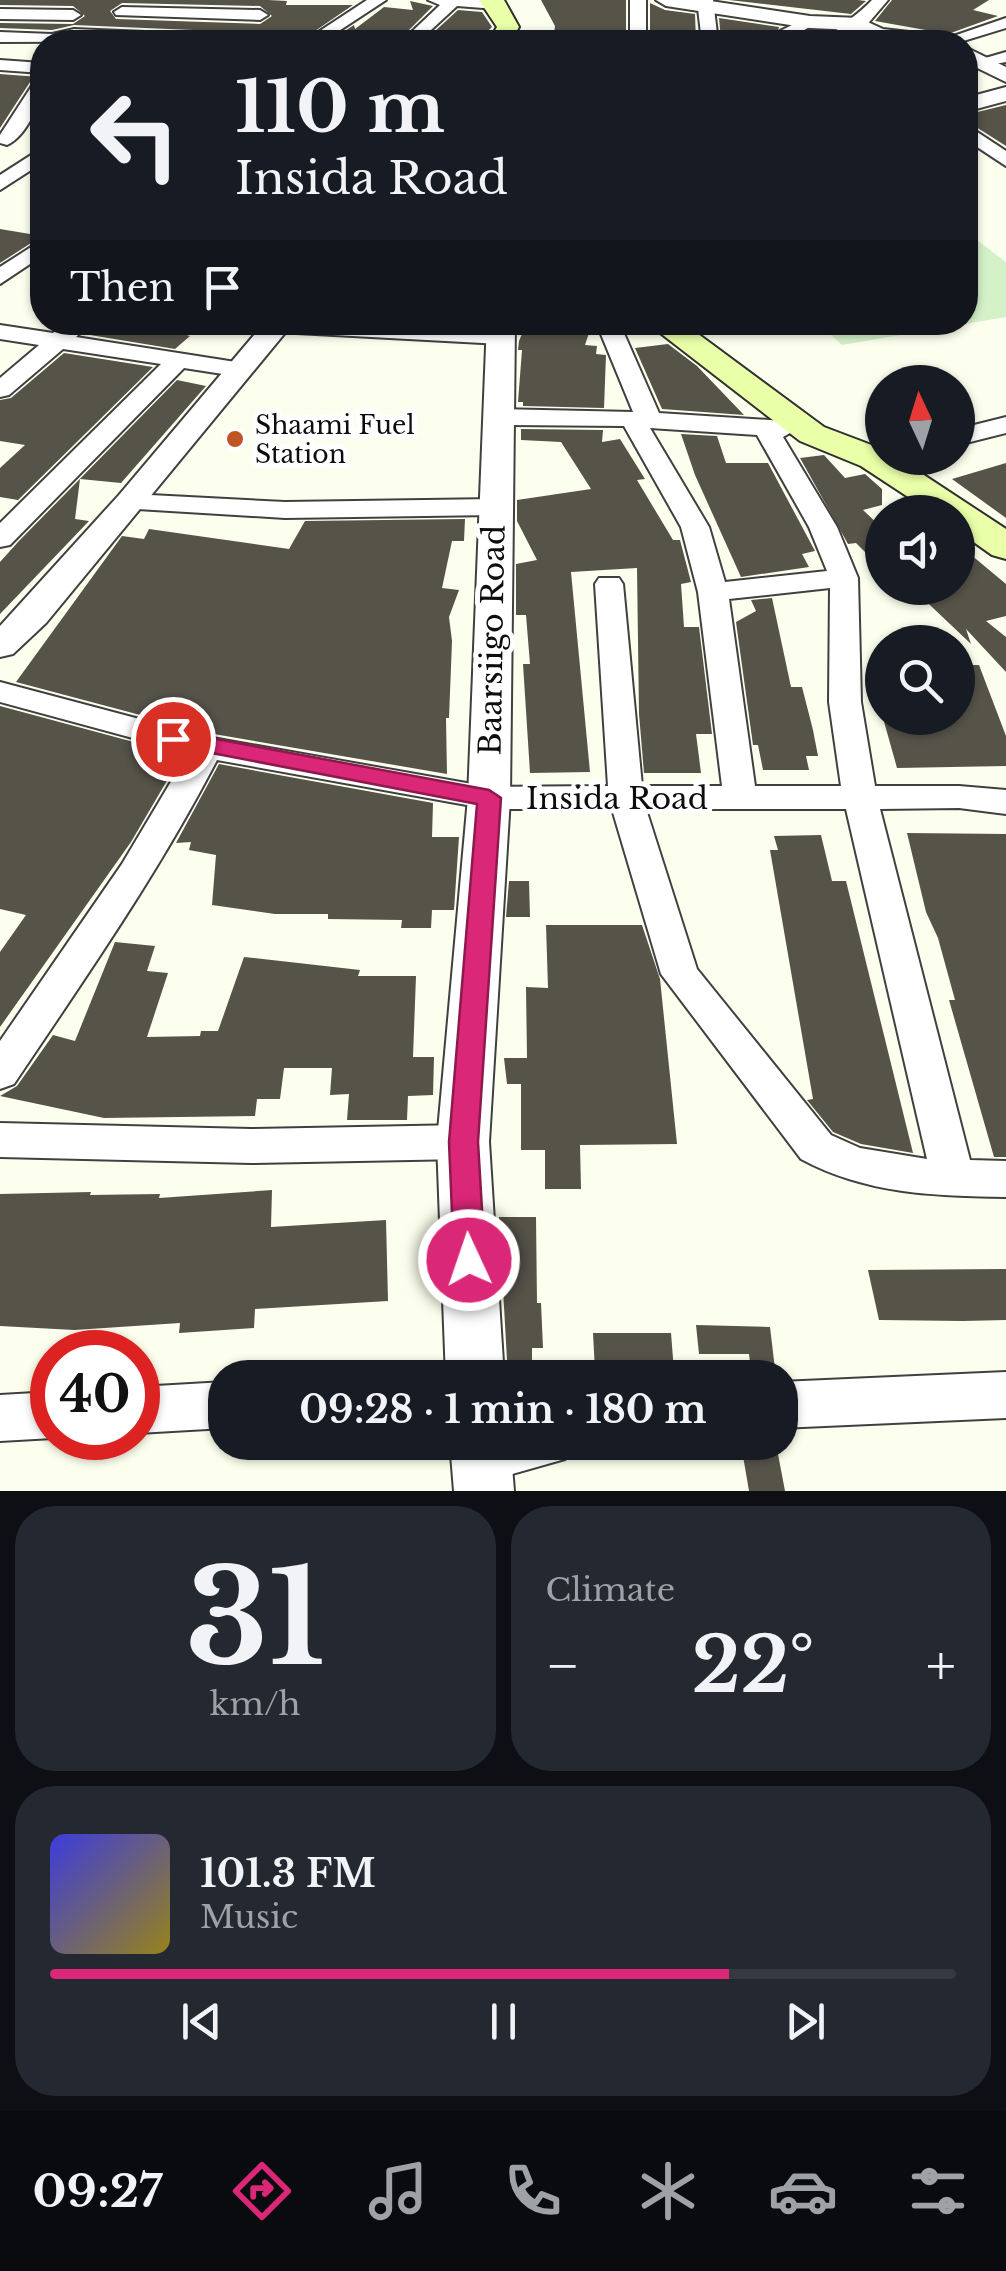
<!DOCTYPE html>
<meta charset="utf-8">
<style>
:root{--surface:#171b24;--page:#242831;--text:#f1f3f6;--muted:#9ea1a6;--line:#363941;--accent:#db2777}
body{margin:0;font-family:"Libre Baskerville",serif;background:var(--page);color:var(--text);height:100vh;display:flex;flex-direction:column;font-size:38px;white-space:nowrap}
*{box-sizing:border-box;margin:0}
p{font-size:32px;color:var(--muted)}
.icon{flex:none;width:55px;height:55px;fill:none;stroke:currentColor;stroke-width:2;stroke-linecap:round;stroke-linejoin:round}
.map{position:relative;height:1491px;overflow:hidden}
.details{display:flex;flex-direction:column;gap:15px;padding:15px;background:#0d0f14;flex:1}
.details>*{flex:none}
.guide{position:absolute;left:30px;top:30px;width:948px;height:305px;border-radius:40px;box-shadow:0 2px 8px #0004;background:#171b24;color:var(--text);overflow:hidden}
.needle{width:65px;rotate:356deg}
.buttons{position:absolute;left:865px;top:365px;display:grid;gap:20px}
.buttons a{display:grid;place-items:center;width:110px;height:110px;border-radius:50%;background:var(--surface);box-shadow:0 2px 8px #0004;font-size:50px}
.speed{position:absolute;left:30px;top:1330px;display:flex;gap:20px;font-size:50px;font-weight:700;text-align:center}
.speed>*{display:grid;place-content:center;width:130px;height:130px;border-radius:50%;background:var(--surface);box-shadow:0 2px 8px #0004;line-height:1}
.speed .limit{border:15px solid #d22;background:#fff;color:#111}
.pin{position:absolute;display:grid;place-items:center;width:85px;height:85px;color:#fff;margin:-42px;border:5px solid #fff;border-radius:50%;box-shadow:0 2px 10px #0007}
.me{position:absolute;width:110px;margin:-55px;rotate:357deg;stroke-linejoin:round;filter:drop-shadow(0 0 8px #0008)}
.turn{display:flex;align-items:center;gap:35px;height:210px;padding:0 40px;font-size:45px}
.turn .icon{width:130px;height:130px;stroke-width:2.5}
.turn b{display:block;font-size:70px;line-height:85px}
.then{display:flex;align-items:center;height:95px;padding:0 40px;background:#0003;gap:20px;font-size:38px}
.big{font-size:75px;font-weight:800;line-height:1.1}
.details .widget{flex:1;display:flex;flex-direction:column;justify-content:center;gap:15px;min-width:0;padding:0 35px;border-radius:40px;background:var(--page)}
.details .dial{align-items:center;gap:0}
.dial b{font-size:130px;line-height:1}
.song{display:flex;align-items:center;gap:30px}
.cover{width:120px;height:120px;border-radius:15px;background:linear-gradient(135deg,hsl(240 70% 55%),hsl(50 70% 35%))}
.played{height:10px;border-radius:5px;background:linear-gradient(90deg,var(--accent) 75%,var(--line) 75%)}
.keys{display:flex;justify-content:space-around;direction:ltr}
.heat{display:flex;justify-content:space-between;align-items:center;font-size:55px;direction:ltr}
.details .tiles{flex:1;display:grid;gap:15px;grid-template-columns:1fr 1fr}
.widget:last-child{grid-column:span 2}
.trip{position:absolute;left:208px;top:1360px;width:590px;height:100px;border-radius:40px;background:var(--surface);box-shadow:0 2px 8px #0004;font-weight:800;line-height:100px;text-align:center}
.dock{display:flex;height:160px;justify-content:space-around;align-items:center;background:#090b0e;color:var(--muted)}
.dock .icon{width:70px;height:70px}
.dock .active{color:var(--accent)}
.dock b{font-size:45px;color:var(--text)}
.map>svg:first-child{display:block}
.pitch{fill:#d4f1c8}
.building{fill:#565349;fill-rule:evenodd}
.lines{fill:none;stroke-linecap:round;stroke-linejoin:round}
.minor-casing{stroke:#404040;stroke-width:4}
.tertiary-casing{stroke:#404040;stroke-width:4}
.secondary-casing{stroke:#2f2f2f;stroke-width:4}
.minor{fill:#fff;fill-rule:evenodd}
.tertiary{fill:#fff;fill-rule:evenodd}
.secondary{fill:#e9ffa8;fill-rule:evenodd}
.route{fill:#db2777;stroke:#8e194d;stroke-width:2.5}
.poi-dot{fill:#bf5523;stroke:#fff;stroke-width:4}
.labels{text-anchor:middle;dominant-baseline:central;stroke-width:10;stroke-linejoin:round;paint-order:stroke}
.far-poi-label{font-size:25px;fill:#0d0d0d;stroke:#fff;text-anchor:start}
.street-label{font-size:30px;fill:#0d0d0d;stroke:#fff}
</style>
<div class="map">
<svg width="1006" height="1491" viewBox="0 0 1006 1491">
<rect width="100%" height="100%" fill="#fcffed"/>
<path class="pitch" d="M965,231l41,31v55l-164,28 -24,-22 147,-1z"/>
<g class="building">
<path d="M0,0h268l19,1 -1,4h67l-54,37 -48,-2 -11,-8 -166,-7 -22,5 -52,-2v-5l73,1 12,-8 -12,-10 -73,-1zM122,3l138,3 12,10 -12,8 -144,-5 -6,-8z"/>
<path d="M541,0h85v42h-73l2,-16z"/>
<path d="M729,0h129l8,1 -15,13z"/>
<path d="M892,0h97l-16,10 25,6 -50,18 -73,-13z"/>
<path d="M410,1l23,5 -36,36h-69l26,-17 1,4 29,-22 29,3z"/>
<path d="M650,3l15,7 30,4 1,28h-46z"/>
<path d="M458,10l24,2 10,15 -16,15h-53z"/>
<path d="M719,18l60,9 -4,15 -54,-3z"/>
<path d="M0,74l39,3 -9,5 -30,46z"/>
<path d="M1006,105v41l-41,-26v-5z"/>
<path d="M0,229l42,7 -42,27z"/>
<path d="M95,322h101l-13,12 7,2 -15,13 -91,-15z"/>
<path d="M527,322h49v9l13,2 -4,12 12,1 -1,8 10,1 -2,53 -81,-2v-4h-5l4,-52h-4l1,-9z"/>
<path d="M668,344l29,22 47,49 -82,-6 -27,-61z"/>
<path d="M64,353l89,14 -135,133 -18,-3v-29l25,-23 -25,-4v-41l11,-2z"/>
<path d="M177,380l29,6 -85,97 -41,-4 -5,40 14,2 -89,93v-52l18,-20z"/>
<path d="M521,429l82,1 -1,12 18,-3 25,40 -8,1 36,60h7l11,42 -10,2 3,43h15l13,107h-16l5,39h-57l-5,-59 -2,-146 -66,4 19,200 -60,1 -7,-109h7l-4,-49h-10v-51l21,-4 -20,-39v-21l74,-11 -30,-47 -40,-2z"/>
<path d="M681,434l36,2 9,27h42l47,88 -13,3 7,13 -68,10 -46,-102z"/>
<path d="M824,455l21,23 20,-4 17,15v16l-19,5 19,18v41l-26,-26 -8,1 -48,-86z"/>
<path d="M1006,463v55l-54,-39z"/>
<path d="M465,519l-1,22h-12l-10,47 17,2 -10,27 3,24 -3,77h-3l1,56 -239,-41 -192,-51 106,-146 22,3 5,-10 140,20 16,-28z"/>
<path d="M958,544l48,40v32l-20,5 20,16v35l-40,-43 5,15 -59,-56h46z"/>
<path d="M772,598l19,89h11l11,43 5,26h-12l3,14h-46l-5,-25h-5l-17,-123 20,-11 -5,-11z"/>
<path d="M958,665h21l27,71v30l-109,2 -14,-50h75z"/>
<path d="M0,706l182,49 -51,87 -131,185v-75l26,-37 -26,-6z"/>
<path d="M219,764l214,39 -1,34h27l-5,73h-22l-1,18h-30l1,-8 -74,-1v-5h-53l-63,-9 4,-50 -27,-5 2,-8 -15,1z"/>
<path d="M907,833l99,1v323h-12l-45,-157h6l-17,-62 -12,-26z"/>
<path d="M821,835l11,46h14l67,272 -52,-9 -28,-12 -26,-32 6,-1 -43,-249h8l-4,-14z"/>
<path d="M509,881h20l1,36h-24z"/>
<path d="M546,925h96l18,54 17,165 -97,1 1,44h-36v-39h-24v-66h-14l-3,-26h23l-1,-71 22,1z"/>
<path d="M115,942l40,4 -8,25 21,2 -21,64 53,-1 1,-5h17l26,-74 116,13 -2,6h58l-3,81h21l-1,38 -25,1 -1,24h-60l2,-26 -19,1 2,-27h-48l-4,31h-23l-2,17 -151,2 -104,-22 17,-10 36,-51 22,6z"/>
<path d="M272,1190l-1,37 115,-7 2,81 -133,8 -1,19 -75,5 1,-10 -106,7 -74,-4v-132l91,-2 -1,3 70,-1 -1,4z"/>
<path d="M499,1217h37l1,86h4l2,45h-11v30h-24z"/>
<path d="M1006,1269v51l-43,1 -84,-1 -11,-50z"/>
<path d="M696,1325l74,2 5,42 -24,1 -2,-16h-50z"/>
<path d="M593,1333h78l3,38h-79z"/>
<path d="M778,1454l7,37h-36l-6,-35z"/>
</g>
<g class="lines">
<g class="minor-casing">
<g id="minor">
<path d="M367,0h19l-64,42h-19z"/>
<path d="M428,0h71l5,4 -8,5 -39,-3 -39,36h-17l39,-37z"/>
<rect x="630" y="0" width="16" height="42"/>
<path d="M697,0h16l5,42h-16z"/>
<path d="M872,0h16l-23,27 -16,9 4,6h-16l-5,-8c13,-12 27,-20 40,-34z"/>
<path d="M122,7l138,3 8,5 -8,5 -144,-5 -2,-3z"/>
<path d="M0,9l73,1 8,5 -8,5 -73,-1z"/>
<path d="M1006,18v10l-46,14h-24z"/>
<path d="M804,19l14,3 -24,14v6h-16l2,-11z"/>
<path d="M74,29l166,7 8,5 -248,1v-10l52,2z"/>
<path d="M1006,52v10l-23,4 -8,-5z"/>
<path d="M0,60l42,3v10l-42,-3z"/>
<path d="M42,79c1,20 -15,57 -35,66l-7,-2v-8l33,-51z"/>
<path d="M965,124l41,27v15l-41,-27z"/>
<path d="M42,148v15l-42,27v-15z"/>
<path d="M42,240v16l-42,28v-17z"/>
<path d="M66,322h25l-15,15 166,26 12,7 -12,7 -58,-9 -174,177 -10,2v-24l161,-159 -98,-15 -54,46 -9,2v-19l39,-33 -39,-6v-14l53,8z"/>
<path d="M268,322l233,8 12,7 -12,7 -223,-12 -8,-2z"/>
<path d="M596,322h23l40,91 125,8 13,8 -14,8 54,90 21,51 3,124 14,84h84l47,4v24l-47,-6 -79,1 90,351 36,1v36c-72,-1 -140,-3 -205,-38l-140,-185 -49,-165h-123l-272,-49c-59,114 -132,218 -203,324l-14,5v-48l122,-177 66,-111 -188,-51v-20l207,55 282,50 119,-1 -13,-202 4,-6h20l4,6 19,202h80l-24,-194 -17,-65 -57,-101 -125,-1 -13,-8 13,-8 134,3zM650,428l107,7 52,92 18,44 -102,11 -16,-55zM830,588l-1,114 12,84h-86l-26,-187zM646,809h200l81,350 -67,-11 -29,-13 -134,-166z"/>
<path d="M1006,417v16l-48,12v-16z"/>
<path d="M131,494l154,8 210,-3 14,8 -14,8 -210,3 -164,-10 -3,-6 3,-6z"/>
<path d="M0,1123l251,6 212,-4 15,5 6,12 -6,12 -15,5 -212,4 -251,-6z"/>
<path d="M1006,1372v46l-226,10v-46z"/>
<path d="M225,1382v46l-87,5v-46z"/>
<path d="M52,1392l1,46 -53,3v-46z"/>
<path d="M464,1442h108l-7,17 -84,24 -17,-7 -7,-17z"/>
</g>
</g>
<g class="tertiary-casing">
<g id="tertiary">
<path d="M656,0h48l106,16 49,2 24,11 61,7 10,6 -76,-2 -23,-10 -45,-2 -144,-22z"/>
<path d="M965,47l41,20v15l-41,-20z"/>
<path d="M1006,87v14l-41,11v-14z"/>
<path d="M265,322h29l-248,301 -33,31 -13,3v-31l119,-131z"/>
<path d="M487,322h28l-5,476 -21,344 15,236h-58l-9,-236 31,-344z"/>
<path d="M450,1442h60l4,49h-60z"/>
</g>
</g>
<g class="secondary-casing">
<g id="secondary">
<path d="M479,0h25l15,27 -9,15h-22l9,-15z"/>
<path d="M646,322h36l142,105 58,22v9h16l108,71v30l-14,-4 -34,-24v-19h-27l-70,-46 -61,-25z"/>
</g>
</g>
<use href="#minor" class="minor"/>
<use href="#tertiary" class="tertiary"/>
<use href="#secondary" class="secondary"/>
</g>
<path class="route" d="M173,731l316,59 12,8 -23,344 7,118 -5,9 -11,5 -11,-5 -4,-9 -5,-118 28,-338 -312,-60 -4,-5 4,-5z"/>
<circle class="poi-dot" cx="235" cy="439" r="10"/>
<g class="labels">
<g class="far-poi-label">
<text x="255" y="425">Shaami Fuel<tspan x="255" dy="29">Station</tspan></text>
</g>
<g class="street-label">
<text transform="translate(492 640) rotate(-89)">Baarsiigo Road</text>
<text x="617" y="798">Insida Road</text>
</g>
</g>
</svg>
<div class="buttons">
<a><svg class="needle" viewBox="-14 -14 28 28"><path d="M0-13l5 13h-10z" fill="#e53935"/><path d="M0 13l5-13h-10z" fill="#9ea1a6"/></svg></a>
<a><svg class="icon" aria-label="sound" viewBox="0 0 24 24"><path d="M4 9h4l5-4v14l-5-4H4zM17 9q2 3 0 6"/></svg></a>
<a><svg class="icon" aria-label="search" viewBox="0 0 24 24"><circle cx="10" cy="10" r="6"/><path d="M15 15l6 6"/></svg></a>
</div>
<div class="speed"><div class="limit">40</div></div>
<div class="pin" style="left:173px;top:739px;background:#d93025"><svg class="icon" aria-label="arrive" viewBox="0 0 24 24"><path d="M6 21V4h12l-3 4 3 4H6"/></svg></div>
<svg class="me" style="left:469px;top:1260px" viewBox="-20 -20 40 40"><circle r="17" fill="#db2777" stroke="#fff" stroke-width="3"/><path d="M0-11L8 9 0 5-8 9z" fill="#fff"/></svg>
<div class="trip">09:28 · 1 min · 180 m</div>
<div class="guide">
<div class="turn"><svg class="icon" aria-label="left" viewBox="0 0 24 24"><path d="M17 20v-9H6M10 6l-5 5 5 5"/></svg><div><b>110 m</b>Insida Road</div></div>
<div class="then">Then<svg class="icon" aria-label="arrive" viewBox="0 0 24 24"><path d="M6 21V4h12l-3 4 3 4H6"/></svg></div>
</div>
</div>
<section class="details">
<div class="tiles">
<div class="widget dial"><b>31</b><p>km/h</p></div>
<div class="widget"><p>Climate</p>
<div class="heat"><a>−</a><b class="big">22°</b><a>+</a></div>
</div>
<div class="widget">
<div class="song"><i class="cover"></i><div><b>101.3 FM</b><p>Music</p></div></div>
<div class="played"></div>
<div class="keys"><svg class="icon" aria-label="previous" viewBox="0 0 24 24"><path d="M18 5L8 12l10 7zM5 5v14"/></svg><svg class="icon" aria-label="pause" viewBox="0 0 24 24"><path d="M8 5v14M16 5v14"/></svg><svg class="icon" aria-label="next" viewBox="0 0 24 24"><path d="M6 5l10 7-10 7zM19 5v14"/></svg></div>
</div>
</div>
</section>
<nav class="dock">
<b>09:27</b>
<svg class="icon active" aria-label="directions" viewBox="0 0 24 24"><path d="M12 3l9 9-9 9-9-9zM9 14v-3h6M13 9l2 2-2 2"/></svg>
<svg class="icon" aria-label="music" viewBox="0 0 24 24"><path d="M9 18V5l10-2v13"/><circle cx="6" cy="18" r="3"/><circle cx="16" cy="16" r="3"/></svg>
<svg class="icon" aria-label="phone" viewBox="0 0 24 24"><path d="M5 4h4l2 5-3 2q2 4 5 5l2-3 5 2v4C11 20 4 13 5 4z"/></svg>
<svg class="icon" aria-label="climate" viewBox="0 0 24 24"><path d="M12 3v18M4 7l16 10M4 17L20 7"/></svg>
<svg class="icon" aria-label="car" viewBox="0 0 24 24"><path d="M5 17H2v-5l4-1 3-4h7l3 4 3 1v5h-3M9 17h6M6 11h13"/><circle cx="7" cy="17" r="2"/><circle cx="17" cy="17" r="2"/></svg>
<svg class="icon" aria-label="filters" viewBox="0 0 24 24"><path d="M4 7h16M4 17h16"/><circle cx="9" cy="7" r="2"/><circle cx="15" cy="17" r="2"/></svg>
</nav>
